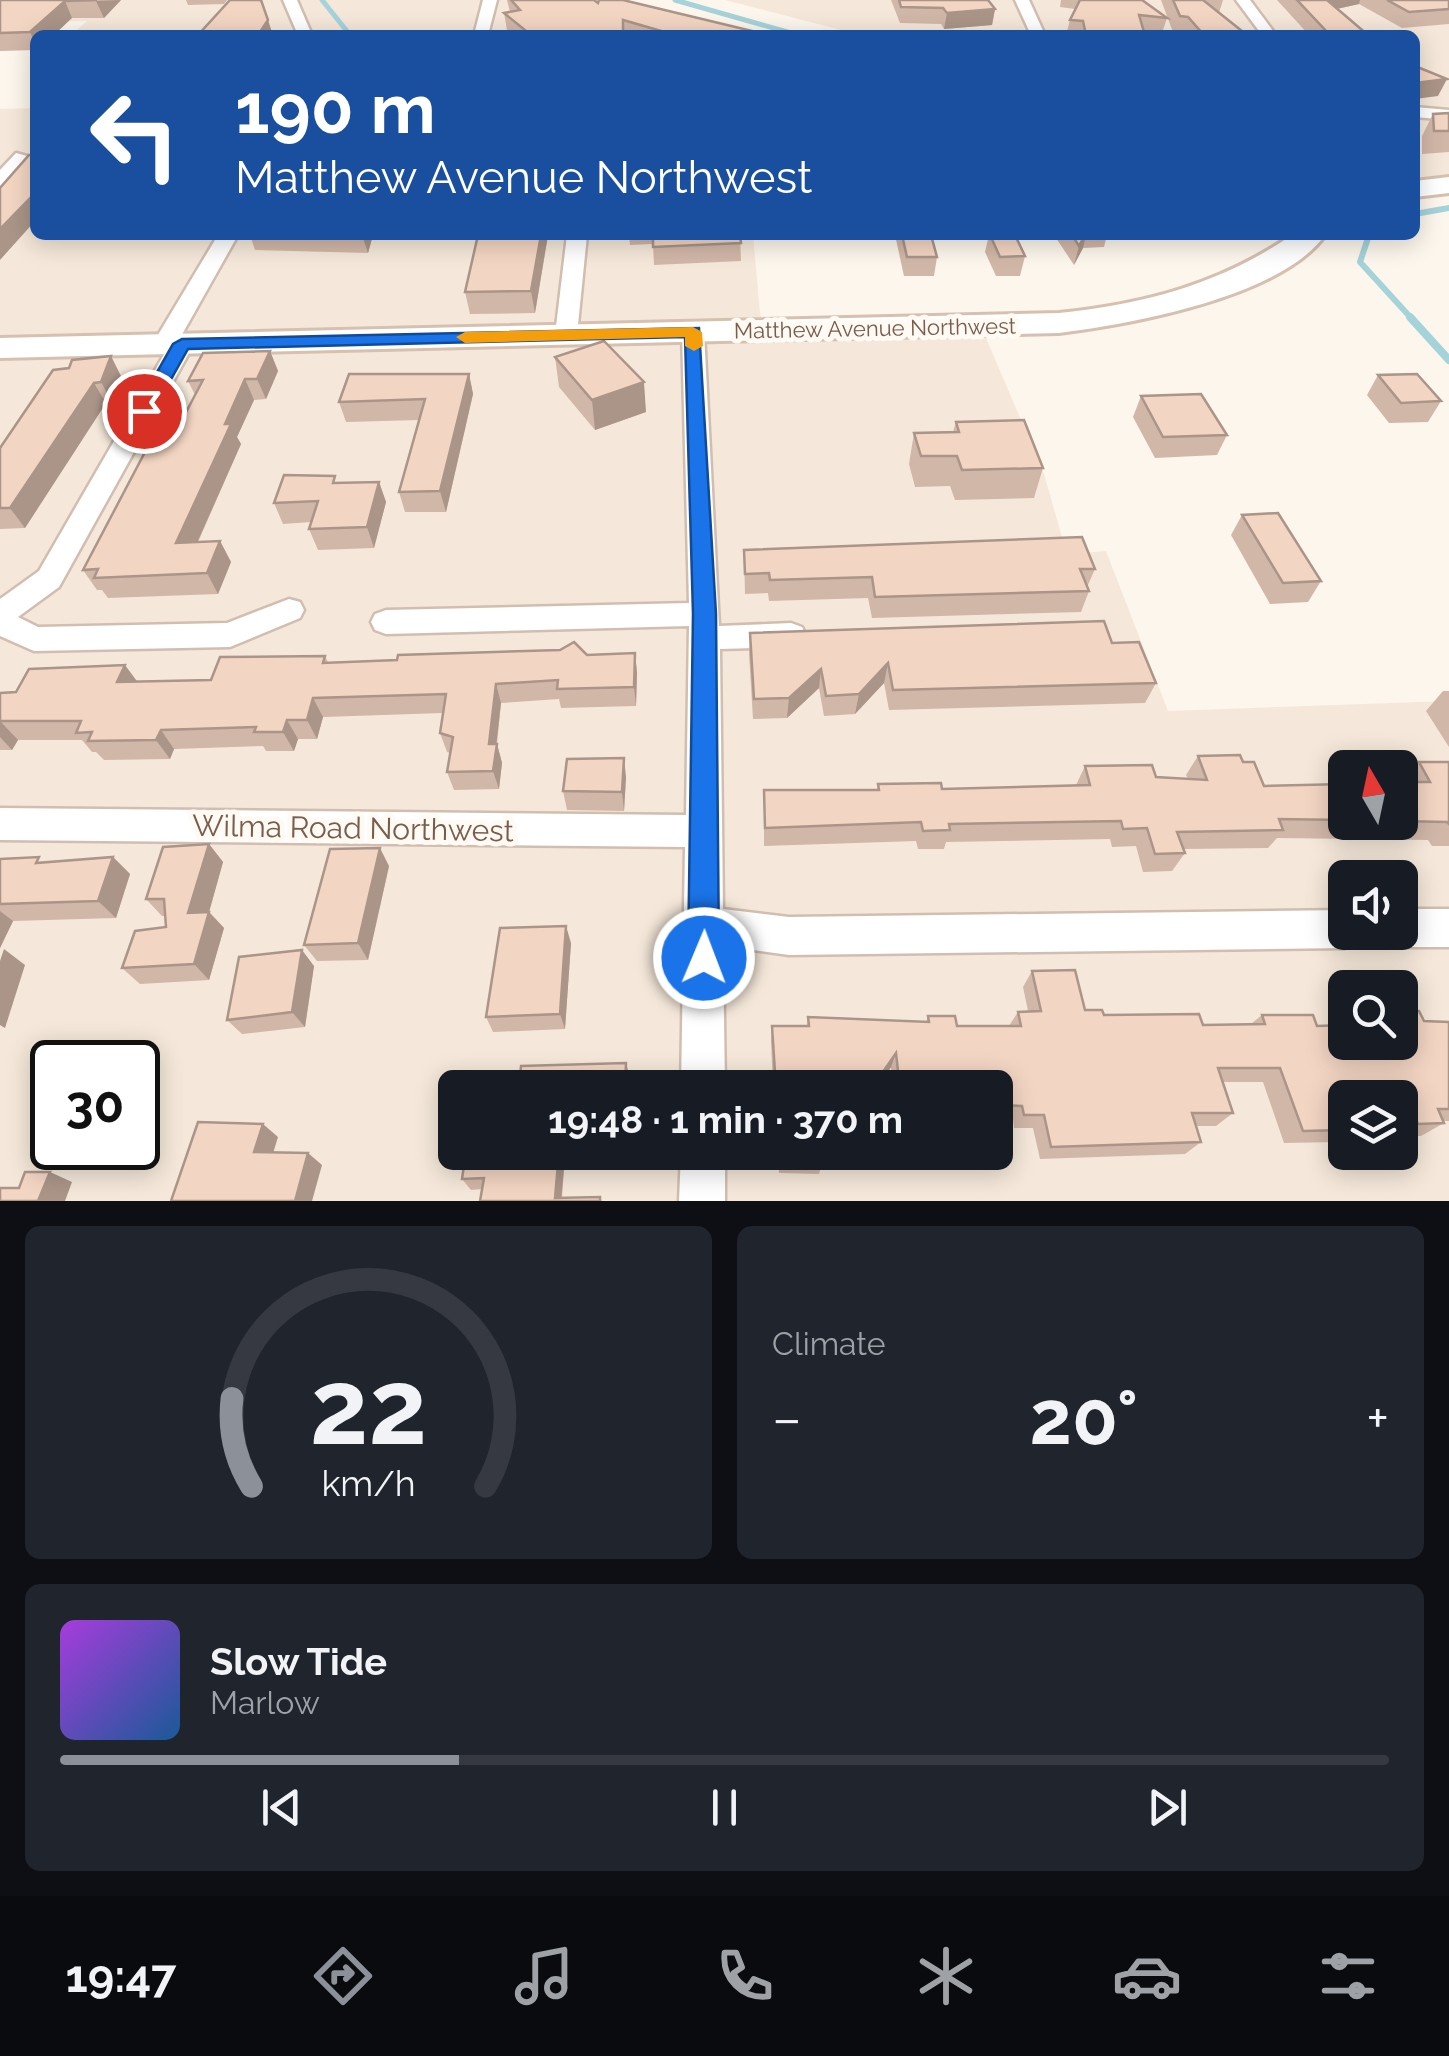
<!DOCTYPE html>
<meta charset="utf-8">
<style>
:root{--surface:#171b24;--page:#20242c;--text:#f1f3f6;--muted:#9ea1a6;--line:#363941;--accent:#8c9099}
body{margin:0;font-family:Raleway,sans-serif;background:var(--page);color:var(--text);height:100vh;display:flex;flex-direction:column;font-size:38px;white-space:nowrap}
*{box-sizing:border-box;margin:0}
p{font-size:32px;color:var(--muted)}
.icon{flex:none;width:55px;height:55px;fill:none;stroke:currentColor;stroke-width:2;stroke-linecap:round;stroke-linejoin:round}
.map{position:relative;height:1201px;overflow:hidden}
.drawer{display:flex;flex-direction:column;gap:25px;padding:25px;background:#0d0f14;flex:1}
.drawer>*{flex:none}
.top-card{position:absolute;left:30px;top:30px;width:1390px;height:210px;border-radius:15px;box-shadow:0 5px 25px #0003;background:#1a4fa0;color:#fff;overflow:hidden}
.needle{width:65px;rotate:351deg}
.tools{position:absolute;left:1328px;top:750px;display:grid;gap:20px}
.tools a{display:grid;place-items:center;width:90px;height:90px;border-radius:15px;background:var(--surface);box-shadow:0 5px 25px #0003;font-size:50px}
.speed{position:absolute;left:30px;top:1040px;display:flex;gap:20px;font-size:50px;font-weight:700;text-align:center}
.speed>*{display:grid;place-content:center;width:130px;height:130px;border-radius:50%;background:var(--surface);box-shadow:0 5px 25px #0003;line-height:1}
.speed .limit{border:5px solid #111;border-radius:15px;background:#fff;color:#111}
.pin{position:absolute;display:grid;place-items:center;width:85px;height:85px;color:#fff;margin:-42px;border:5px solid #fff;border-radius:50%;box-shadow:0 2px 10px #0007}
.me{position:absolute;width:110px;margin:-55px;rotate:1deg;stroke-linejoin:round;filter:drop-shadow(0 0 8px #0008)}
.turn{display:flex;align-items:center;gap:35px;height:210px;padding:0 40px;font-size:45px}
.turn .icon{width:130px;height:130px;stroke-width:2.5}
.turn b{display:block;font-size:70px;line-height:85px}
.big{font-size:75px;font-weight:700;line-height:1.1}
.drawer .widget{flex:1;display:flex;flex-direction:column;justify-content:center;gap:15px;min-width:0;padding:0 35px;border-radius:15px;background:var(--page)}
.drawer .dial{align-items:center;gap:0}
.dial svg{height:260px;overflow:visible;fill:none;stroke:var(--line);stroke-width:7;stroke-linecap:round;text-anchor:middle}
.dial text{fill:var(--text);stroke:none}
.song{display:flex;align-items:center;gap:30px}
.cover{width:120px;height:120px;border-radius:15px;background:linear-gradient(135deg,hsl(280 70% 55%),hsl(210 70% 35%))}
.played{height:10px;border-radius:5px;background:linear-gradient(90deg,var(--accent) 30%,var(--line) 30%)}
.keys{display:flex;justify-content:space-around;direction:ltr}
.heat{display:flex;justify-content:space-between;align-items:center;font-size:55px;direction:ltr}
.drawer .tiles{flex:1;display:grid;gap:25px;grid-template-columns:1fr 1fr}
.widget:last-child{grid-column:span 2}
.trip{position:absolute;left:438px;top:1070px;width:575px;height:100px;border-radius:15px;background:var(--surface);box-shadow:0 5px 25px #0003;font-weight:700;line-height:100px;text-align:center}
.menu{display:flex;height:160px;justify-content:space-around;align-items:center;background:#090b0e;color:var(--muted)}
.menu .icon{width:70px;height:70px}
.menu .active{color:var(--accent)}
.menu b{font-size:45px;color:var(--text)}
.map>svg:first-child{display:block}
.residential{fill:#f5e8da;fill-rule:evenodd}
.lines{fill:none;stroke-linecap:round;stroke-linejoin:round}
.stream-far2{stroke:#a5d3da;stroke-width:5}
.stream-far1{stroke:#a5d3da;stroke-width:6}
.stream{stroke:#a5d3da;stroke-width:8}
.street-casing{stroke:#d1beb0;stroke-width:5}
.secondary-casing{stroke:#d6c0b0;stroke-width:6}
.street{fill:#fff;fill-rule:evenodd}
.secondary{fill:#fff;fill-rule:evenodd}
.wall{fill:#d1b7a8}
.shaded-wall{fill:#aa9588}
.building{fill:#f3d5c3;stroke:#aa9588;stroke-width:2.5}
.route{fill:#1a73e8;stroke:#114b97;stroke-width:2.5}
.slow{fill:#f59e0b}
.labels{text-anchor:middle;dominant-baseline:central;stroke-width:10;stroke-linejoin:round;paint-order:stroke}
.far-street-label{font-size:22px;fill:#7a5c4d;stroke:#fffaf3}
.near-street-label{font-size:30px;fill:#7a5c4d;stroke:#fffaf3}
</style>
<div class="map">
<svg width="1449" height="1201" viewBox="0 0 1449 1201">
<rect width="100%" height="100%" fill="#fdf6ec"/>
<g class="residential">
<path d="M0,0h617l94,35 -636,-3 12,-11 -87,2z"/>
<path d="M725,0h724v175l-34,3v-143h-555z"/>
<path d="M35,108v127h718l7,78 8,28 218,-3 58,136 20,70 6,10 36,-3 62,160 281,-10v500h-1449v-1092zM1345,768h55v54h-55zM1345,878h55v54h-55zM1345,988h55v54h-55zM52,1062h86v86h-86zM455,1088h540v64h-540zM1345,1098h55v54h-55z"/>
</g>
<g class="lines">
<g class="stream-far2">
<path d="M322,0l28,35"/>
<path d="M675,0l123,35"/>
</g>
<g class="stream-far1">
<path d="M1415,214l34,-6"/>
<path d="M1369,235l-9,27 52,57"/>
</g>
<path class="stream" d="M1410,317l39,43"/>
<g class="street-casing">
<g id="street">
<path d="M283,0h14l15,35h-14z"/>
<path d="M483,0h14l-9,35h-14z"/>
<path d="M1015,0h14l16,35h-14z"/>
<path d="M1236,0h14l26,35h-14z"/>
<path d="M1415,107l34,3v10l-34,-3z"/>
<path d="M16,153l15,4 -31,30v-17z"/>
<path d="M218,235h20l-58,103 14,6 -135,243 -41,30 20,10 189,-4 62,-24 11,3 4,8 -4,8 -70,29 -196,4 -34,-15v-37l39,-28 127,-220 -14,-6z"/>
<path d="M567,235h20l-10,100 -11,7 -11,-7z"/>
<path d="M693,325l11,7 15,294 72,-3 11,4 4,8 -4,8 -11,4 -71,2 3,260 66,8 556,-7v22h18l-4,10 -14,6 -556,7 -66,-9 2,142h-44l4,-241 -685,-7v-32l686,7 3,-189 -303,8 -11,-4 -4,-8 4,-8 11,-4 303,-7 -7,-271z"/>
<path d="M1400,909h49v38h-49l-14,-6 -3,-9h17z"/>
<path d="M681,1152h44v49h-46z"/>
</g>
</g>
<g class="secondary-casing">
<g id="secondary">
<path d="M1449,177v16l-34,4v-16z"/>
<path d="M1292,235h33c-44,62 -194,89 -266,98l-1059,25v-20l1059,-25c86,-9 161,-29 233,-78z"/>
</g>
</g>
<use href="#street" class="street"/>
<use href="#secondary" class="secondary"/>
</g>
<g class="wall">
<path d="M0,0h121l-17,18h-32l-37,17v15l-35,1z"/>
<path d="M186,0h41l-3,4 -36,1z"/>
<path d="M507,0h87l4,3 26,-2 138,34h-250l-5,-5 -3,-17 6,-1z"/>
<path d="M891,0h97l7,9 -3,16 -48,4 -3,-5 -41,-1z"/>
<path d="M1061,0h81l25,18 -5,15 -18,-1v3h-78l4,-15 5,-11 -15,-2z"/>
<path d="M1161,0h62l-4,13 28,22h-73z"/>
<path d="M1277,0h172v24l-47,4 -43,-24 -22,5 31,26h-59z"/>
<path d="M1449,113v39l-27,2v-18l11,-22z"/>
<path d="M250,235h123l-5,18 -113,-3z"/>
<path d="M478,235h70l-13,78 -65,1 -5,-22z"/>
<path d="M629,235h111l1,26 -87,4 -1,-21 -23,1z"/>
<path d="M895,235h36l6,22 -3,19h-30z"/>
<path d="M989,235h26l10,21 -5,20h-24l-11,-24z"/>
<path d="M1054,235h53l-3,12 -21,1 -9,17z"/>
<path d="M270,351l8,20 -12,28 -12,1 -17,37 4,7 -43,98 22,-1 11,21 -13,32 -110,4 -6,-8h-5l-14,-20 92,-137 20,-38 -7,-14z"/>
<path d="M555,357l91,55 -51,18 -36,-43z"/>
<path d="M53,370l68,6 -9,26 -6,1 -81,125 -25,1v-81z"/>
<path d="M469,374l4,20 -27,118h-41l-6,-20 20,-72 -73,2 -7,-20z"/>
<path d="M1378,375l63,26 -13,21 -39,1 -22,-28z"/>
<path d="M1141,396l86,39 -10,20 -62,3 -22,-41z"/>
<path d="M956,422l87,46 -9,30 -79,2 -5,-14 -35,1 -6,-23 5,-31 39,-1z"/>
<path d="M379,482l7,20 -12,46 -56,2 -9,-21 2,-7 -28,2 -9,-21 64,-20z"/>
<path d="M1242,515l79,66 -13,21 -38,2 -39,-69z"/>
<path d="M744,550l351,19 -8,18 2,4 -8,21 -209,6 -4,-20 -99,3 -1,-8 -23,1z"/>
<path d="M750,633l362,10 44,40 -11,20 -256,7 -5,-27 -29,31 -31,2 -5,-28 -32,30 -34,1 -4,-65z"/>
<path d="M635,653l2,20 -1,33 -75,2 -2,-9 -58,4 -4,41 5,19 -3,26 -45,1 -7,-18 4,-19 -4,-1 -7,-19 3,-20 -120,4 -6,22h-19l-4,12h-28l-3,-5 -89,3 -4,10 -66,1 -8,-8h-4l-10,-12h-64l-6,10h-12v-57l137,-11 74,-2 114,-24 3,6z"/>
<path d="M1443,691h6v56l-23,-36z"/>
<path d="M1198,756l45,6 21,24 81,-2v38h55v-40l19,-20h30v84h-17l-4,-6 -151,-2 -9,10 -85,1 2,4 -13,18 -29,1 -7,-26 -24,1 -2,-8 -164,3 -2,7h-26l-2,-8 -152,5v-56h113l1,-6 64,5 134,-4 9,-19 71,11 32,2 -2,-4z"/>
<path d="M626,777l-2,34 -57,-1 -4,-19z"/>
<path d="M209,844l14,18 -14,50 15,16 -15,52 -69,4 -18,-16 44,-41v-11h-4l-16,-17z"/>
<path d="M113,857l17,17 -14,44 -103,3 -13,27v-89l45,3z"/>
<path d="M389,866l-21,94 -51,1 -13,-16z"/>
<path d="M571,943l-6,86 -72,3 -7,-15z"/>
<path d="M314,966l-9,61 -63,7 -15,-14z"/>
<path d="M1032,971l53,39 19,5 99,10 48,-1 11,-9 55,11 28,16 79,-21 25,1v99h-6l1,2 -23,13h-21v-38h-55v41l-7,3 -54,1 -21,-61h-40l10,31 -17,13h-20l5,16 -16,12 -145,5 -7,-31h-19l-1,-10h-18v-30h-102l-2,-21 -14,21h-104l-2,-47 1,-15h35l1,-9 118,5 2,-6 29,10h52l9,-14 10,-1 -5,-24z"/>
<path d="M466,1152h160v3l-61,2 -3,41 38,-1 2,4h-122l2,-12 -11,1 -9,-11z"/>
<path d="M777,1152h45v11l-3,11 -40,-1z"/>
</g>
<g class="shaded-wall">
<path d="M121,0l-17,18 -8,-17z"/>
<path d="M1323,0h37l-1,4 -41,9z"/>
<path d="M65,1l7,17 -18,17h-19v8l-5,-11z"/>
<path d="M995,9l-3,16 -48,4 3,-16z"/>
<path d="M268,20l5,15h-15z"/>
<path d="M1447,79l-9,17 -23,3v-16z"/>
<path d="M35,193v28l-35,39v-31z"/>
<path d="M362,235h11l-5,18z"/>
<path d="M541,235h7l-13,78 -4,-22z"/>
<path d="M1085,235h1l-3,13 -9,17 5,-19z"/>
<path d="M270,351l8,20 -12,28 -9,-20z"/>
<path d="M111,356l10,20 -9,26 -11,-20z"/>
<path d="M469,374l4,20 -27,118 -6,-21z"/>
<path d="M245,379l9,21 -17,37 4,7 -53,119 -12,-20 49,-119z"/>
<path d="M644,382l2,30 -51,18 -3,-30z"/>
<path d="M94,383l12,20 -81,125 -15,-20z"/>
<path d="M379,482l7,20 -12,46 -7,-21z"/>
<path d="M220,541l11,21 -13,32 -11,-21z"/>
<path d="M635,653l2,20 -1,33 -2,-19z"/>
<path d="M888,663l-4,20 -29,31 4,-20z"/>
<path d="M125,665l14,19 -22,-2z"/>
<path d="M821,669l-2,19 -32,30 2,-20z"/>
<path d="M496,684l5,19 -6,53 2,-12 5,19 -3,26 -6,-18 -4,-27z"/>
<path d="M313,698l10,19 -6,22 -10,-19z"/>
<path d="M287,720l11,19 -4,12 -11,-19z"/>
<path d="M0,721l18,19 -6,10 -12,-13z"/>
<path d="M161,730l13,19 -4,10 -14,-19z"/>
<path d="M624,758l2,19 -2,34 -2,-19z"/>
<path d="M209,844l14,18 -14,50 15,16 -15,52 -15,-16 -6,-51z"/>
<path d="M380,848l9,18 -21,94 -10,-17z"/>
<path d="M113,857l17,17 -14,44 -18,-17z"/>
<path d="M0,911l13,10 -13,27z"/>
<path d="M566,926l5,17 -6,86 -5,-15z"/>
<path d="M4,949l21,16 -20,63 -5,-3v-64z"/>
<path d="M302,950l12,16 -9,61 -13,-15z"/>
<path d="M896,1053l-5,14 -14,21h-5z"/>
<path d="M626,1063l4,14 -1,11h-4z"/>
<path d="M263,1124l15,13 -8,26 -16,-11z"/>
<path d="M559,1152h4l2,5 -4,44 -6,-3z"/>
<path d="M308,1153l14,12 -10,36h-17z"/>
<path d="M50,1172l22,10 -7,19h-27z"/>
</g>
<g class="building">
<path d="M0,0h97l-32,1 -35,31 -30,1z"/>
<path d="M230,0h31l7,20 -10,15h-60z"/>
<path d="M511,0h83l4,3 1,-3h24l129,31 10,4h-87l-52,-15v15h-92l-27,-22 16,-3z"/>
<path d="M899,0h89l7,9 -48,4 -4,-5 -42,-1z"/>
<path d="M1080,0h62l25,18 -28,-3 5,17 -2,3h-56l-3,-14 -13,-1z"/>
<path d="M1173,0h30l44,35h-43l-16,-18 -8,-1z"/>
<path d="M1297,0h30l41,35h-38z"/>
<path d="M1387,0h62v9l-40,3z"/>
<path d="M1415,66l32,13 -32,4z"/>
<path d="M1449,113v18h-15l-1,-17z"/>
<path d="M29,155h6v38l-35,36v-41z"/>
<path d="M478,235h63l-10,56 -66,1z"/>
<path d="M653,235h87l1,8 -88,4z"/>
<path d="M902,235h29l6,22h-30z"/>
<path d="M990,235h25l10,21 -25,1z"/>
<path d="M1072,235h13l-6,11z"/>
<path d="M604,341l40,41 -52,18 -37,-43z"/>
<path d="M270,351l-13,28h-12l-20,45h6l-55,119 44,-2 -13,32 -113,5 4,-9 -15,1 72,-137h20l28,-53 -15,1 15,-28z"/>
<path d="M111,356l-10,26 -7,1 -84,125h-10v-60l53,-78 16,-2 3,-8z"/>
<path d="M349,374h120l-29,117 -41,1 26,-93 -86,3z"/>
<path d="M1417,374l24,27 -40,2 -23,-28z"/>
<path d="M1201,394l26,41 -64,2 -22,-41z"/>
<path d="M1024,420l19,48 -81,2 -5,-14h-36l-7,-23 45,-1 -3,-10z"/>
<path d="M284,475l51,1 -2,7 46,-1 -12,45 -58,2 9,-28 -44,2z"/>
<path d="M1278,513l43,68 -38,2 -41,-68z"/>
<path d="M1082,537l13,32h-15l9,22 -214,6 -3,-20 -102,3 -1,-7 -24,1 -1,-24z"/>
<path d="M1104,621l8,22 27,-1 17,41 -263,7 -5,-27 -29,31 -33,2 -5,-27 -32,29 -35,1 -4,-66z"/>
<path d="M574,642l13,13 48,-2 -1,34 -77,2 1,-9 -62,4 -7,60h8l-4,27 -46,1 6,-35 -13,-4 6,-39 -133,4 -6,22h-20l-4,12h-29l2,-5 -95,3 -5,10 -68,1 4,-9 -16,1 5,-12h-81v-28l16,-1 13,-23 96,-4 -8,17 94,-2 9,-23 105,-1 -2,7 74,-3 1,-5 162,-5z"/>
<path d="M1240,755l3,7h11l10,24 81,-2v36l-66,-1 4,11 -106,2 8,21 -30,1 -8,-26 -24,1 -2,-8 -172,3 1,6 -27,1 -2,-9 -156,6 -1,-38h115l-1,-6 63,-1 1,6 148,-4 -5,-19 67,-1 4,12 51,3 -9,-24z"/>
<path d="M624,758l-2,34 -59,-1 4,-32z"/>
<path d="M1419,762h30v62l-2,-2 -47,-1v-39h30z"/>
<path d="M209,844l-21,69 21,-1 -15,52 -72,4 13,-37 31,-4 -2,-28h-18l17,-52z"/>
<path d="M380,848l-22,95 -54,2 26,-96z"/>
<path d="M39,857l-3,6 77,-6 -15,44 -98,3v-45z"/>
<path d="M566,926l-6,88 -74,3 14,-89z"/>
<path d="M302,950l-10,62 -65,8 12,-63z"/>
<path d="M1075,970l10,40h17l2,5 95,-1 4,11 62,-1 -3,-9h51l4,11 28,-1v17h55v-30l19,-1 5,10 25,1v87h-11l6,14 -26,1 -12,-29 -61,-1 1,4 -1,32 -42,1 -23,-63h-62l15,45h-41l9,29 -150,5 -7,-32h-20l-2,-9 -27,-1v-17h-95l-4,-35 -24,35h-96l-4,-62h37l-1,-9 121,5 -1,-6h27l2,10h64l-3,-14 23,-1 -9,-40z"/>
<path d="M626,1063l-1,25h-106l2,-22z"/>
<path d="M198,1122l65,2 -9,28 54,1 -13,48h-124z"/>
<path d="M466,1152h93l-4,46 45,-1v4h-120l4,-23 -22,1z"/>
<path d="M780,1152h42v11l-42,-1z"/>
<path d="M25,1172h25l-12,29h-38v-13h19z"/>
</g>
<path class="route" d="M699,328l17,286 3,344 -5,10 -10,5 -11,-5 -5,-10 5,-344 -8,-277 -497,12 -37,66 -16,-4 38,-67 9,-5z"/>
<path class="slow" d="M693,327l9,5 1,14 -9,5 -9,-5v-9l-220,6 -9,-6 9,-5z"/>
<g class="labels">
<g class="far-street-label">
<text transform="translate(875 328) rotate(-1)">Matthew Avenue Northwest</text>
</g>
<g class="near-street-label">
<text transform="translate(353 828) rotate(1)">Wilma Road Northwest</text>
</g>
</g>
</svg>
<div class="tools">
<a><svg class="needle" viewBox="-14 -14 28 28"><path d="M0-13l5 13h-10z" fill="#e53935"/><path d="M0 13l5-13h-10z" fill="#9ea1a6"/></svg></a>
<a><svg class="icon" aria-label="sound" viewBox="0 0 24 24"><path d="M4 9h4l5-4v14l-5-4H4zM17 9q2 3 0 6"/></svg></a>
<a><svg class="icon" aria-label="search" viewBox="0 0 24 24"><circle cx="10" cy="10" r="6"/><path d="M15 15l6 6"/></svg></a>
<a><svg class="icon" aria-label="layers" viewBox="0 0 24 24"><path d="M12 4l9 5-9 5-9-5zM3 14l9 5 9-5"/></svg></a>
</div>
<div class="speed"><div class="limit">30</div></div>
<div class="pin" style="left:144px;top:411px;background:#d93025"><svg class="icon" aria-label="arrive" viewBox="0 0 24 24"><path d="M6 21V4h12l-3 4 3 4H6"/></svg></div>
<svg class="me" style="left:704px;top:958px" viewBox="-20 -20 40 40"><circle r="17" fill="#1a73e8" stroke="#fff" stroke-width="3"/><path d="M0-11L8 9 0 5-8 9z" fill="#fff"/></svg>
<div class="trip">19:48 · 1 min · 370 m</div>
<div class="top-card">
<div class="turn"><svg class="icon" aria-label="left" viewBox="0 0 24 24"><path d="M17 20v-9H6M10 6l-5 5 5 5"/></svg><div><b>190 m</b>Matthew Avenue Northwest</div></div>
</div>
</div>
<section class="drawer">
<div class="tiles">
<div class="widget dial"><svg viewBox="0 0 100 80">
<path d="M14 69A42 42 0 1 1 86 69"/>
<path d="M14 69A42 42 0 0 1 8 42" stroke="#8c9099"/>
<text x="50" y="56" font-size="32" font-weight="700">22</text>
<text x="50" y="72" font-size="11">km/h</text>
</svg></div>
<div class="widget"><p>Climate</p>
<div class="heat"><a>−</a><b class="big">20°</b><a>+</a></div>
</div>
<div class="widget">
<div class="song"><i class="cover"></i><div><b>Slow Tide</b><p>Marlow</p></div></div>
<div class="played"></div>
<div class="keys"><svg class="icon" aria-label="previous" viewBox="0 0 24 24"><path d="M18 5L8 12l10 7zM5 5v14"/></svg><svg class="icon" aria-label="pause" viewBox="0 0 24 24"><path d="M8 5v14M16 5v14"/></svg><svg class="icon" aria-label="next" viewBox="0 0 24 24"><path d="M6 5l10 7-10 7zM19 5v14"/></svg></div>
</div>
</div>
</section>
<nav class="menu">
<b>19:47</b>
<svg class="icon active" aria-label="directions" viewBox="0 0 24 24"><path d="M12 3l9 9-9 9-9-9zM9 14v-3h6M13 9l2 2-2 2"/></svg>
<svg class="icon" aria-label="music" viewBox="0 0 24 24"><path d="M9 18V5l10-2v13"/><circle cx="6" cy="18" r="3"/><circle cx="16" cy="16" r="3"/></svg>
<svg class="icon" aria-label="phone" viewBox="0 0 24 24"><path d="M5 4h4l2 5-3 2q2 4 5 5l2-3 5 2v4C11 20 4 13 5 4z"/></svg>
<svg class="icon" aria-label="climate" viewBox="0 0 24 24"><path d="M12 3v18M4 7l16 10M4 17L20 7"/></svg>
<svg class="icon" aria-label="car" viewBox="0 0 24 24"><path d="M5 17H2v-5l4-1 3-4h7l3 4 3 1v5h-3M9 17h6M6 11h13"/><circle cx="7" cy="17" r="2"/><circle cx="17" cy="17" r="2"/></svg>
<svg class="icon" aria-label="filters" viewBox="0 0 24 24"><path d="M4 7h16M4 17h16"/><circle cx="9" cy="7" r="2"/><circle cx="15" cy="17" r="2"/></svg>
</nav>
